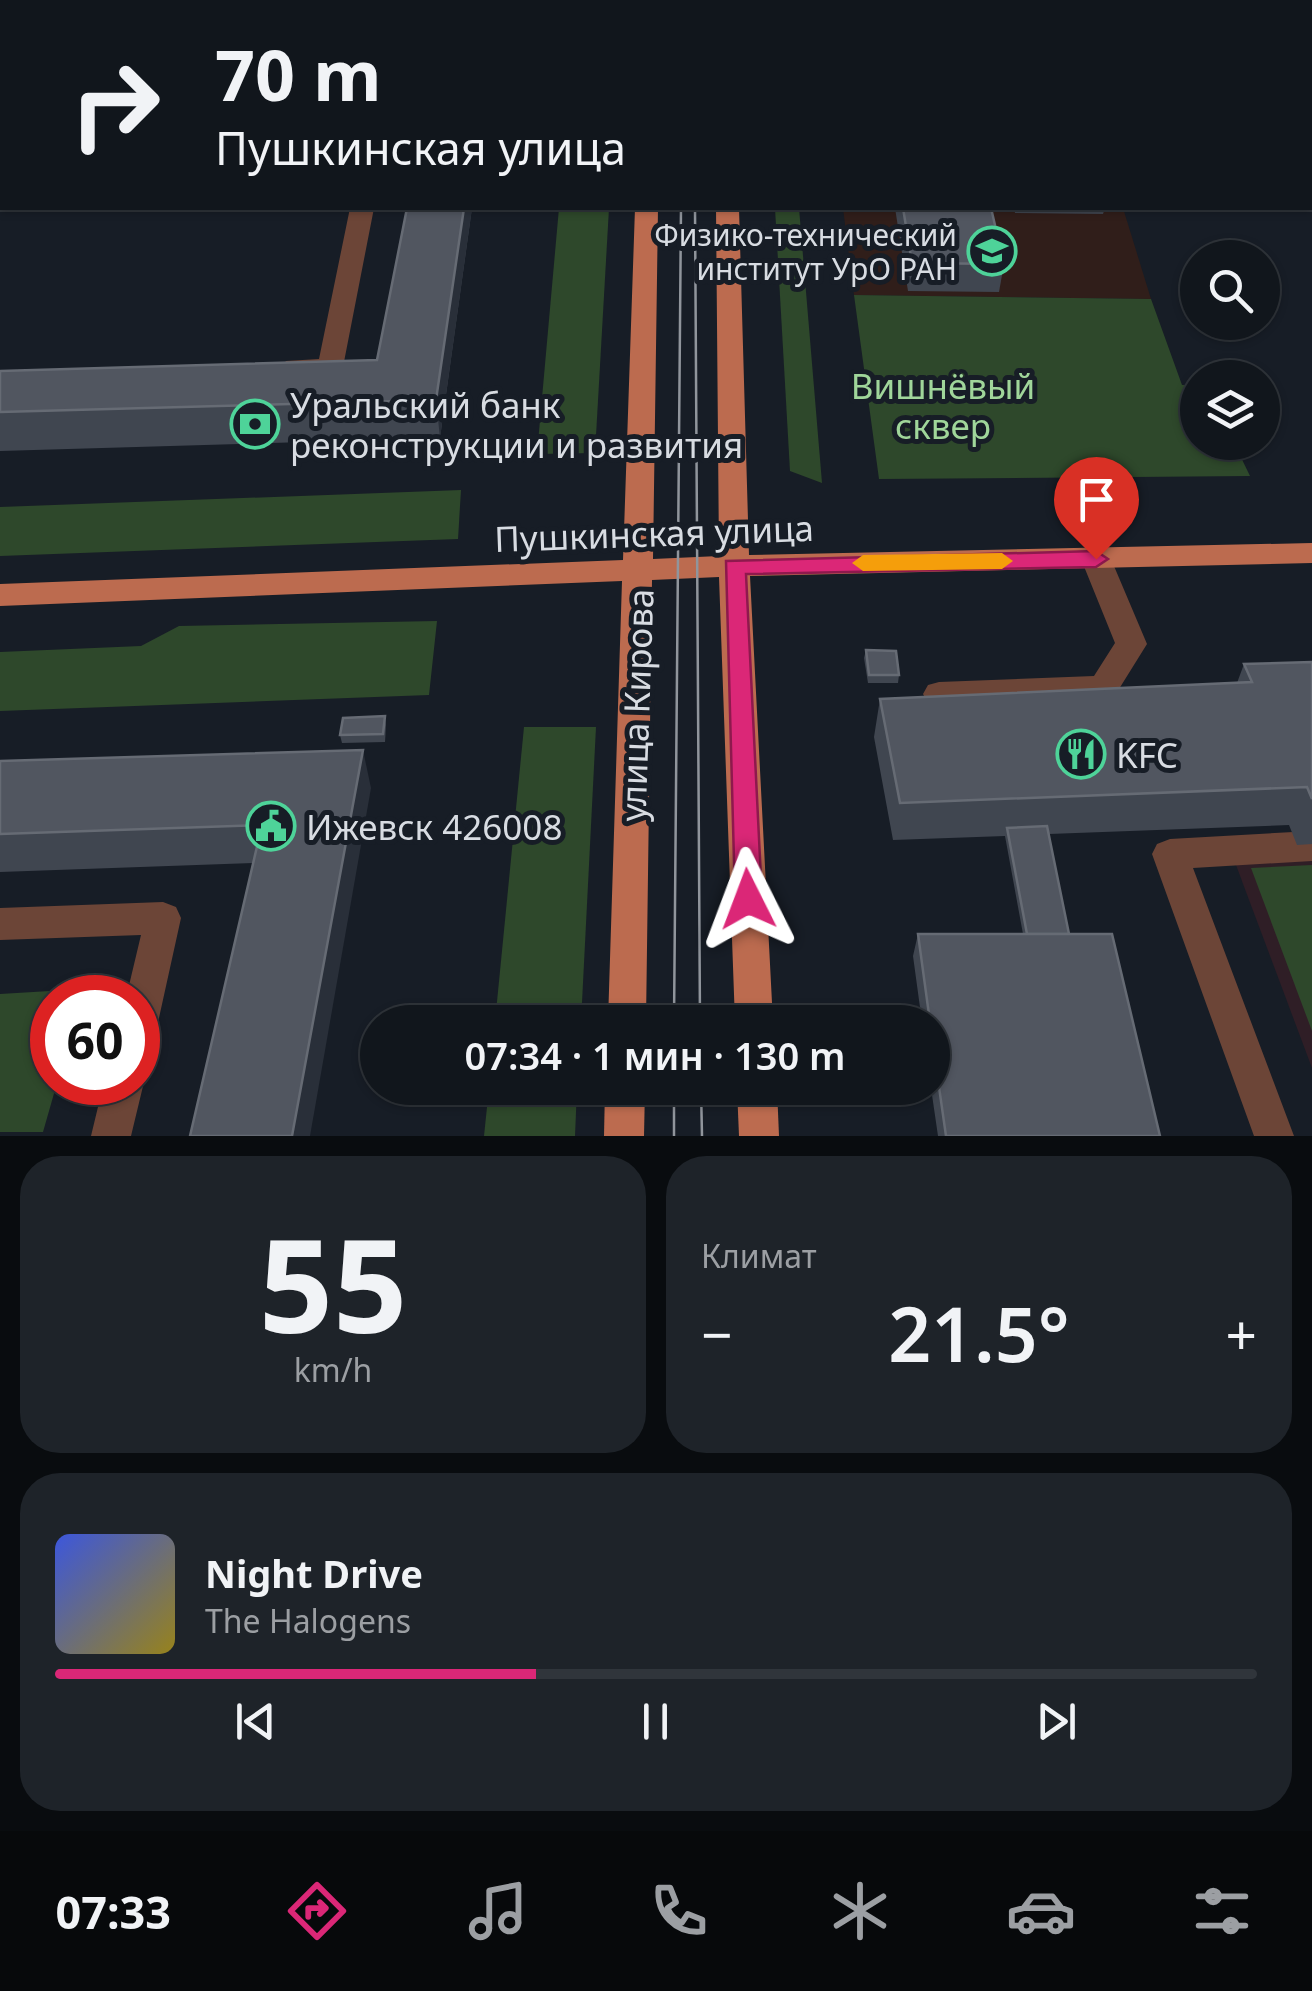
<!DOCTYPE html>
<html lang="ru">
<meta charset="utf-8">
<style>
:root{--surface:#11161c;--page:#1e2329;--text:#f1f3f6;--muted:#9c9fa3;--line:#30353b;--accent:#db2777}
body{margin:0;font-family:"Noto Sans",sans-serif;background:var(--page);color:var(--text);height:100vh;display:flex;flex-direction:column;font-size:38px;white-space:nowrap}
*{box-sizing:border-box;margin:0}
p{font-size:32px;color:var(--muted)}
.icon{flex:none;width:55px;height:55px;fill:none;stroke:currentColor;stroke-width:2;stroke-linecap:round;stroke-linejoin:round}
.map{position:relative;height:1136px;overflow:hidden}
.side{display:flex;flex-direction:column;gap:20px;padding:20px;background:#090c0f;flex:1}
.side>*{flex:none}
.hud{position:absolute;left:0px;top:0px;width:1312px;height:210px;box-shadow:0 2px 8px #0004,0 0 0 2px var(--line);background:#11161c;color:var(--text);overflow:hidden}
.buttons{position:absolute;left:1180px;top:240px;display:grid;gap:20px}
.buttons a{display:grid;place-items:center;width:100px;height:100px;border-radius:50%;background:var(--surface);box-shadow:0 2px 8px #0004,0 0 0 2px var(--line);font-size:50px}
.speed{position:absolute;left:30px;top:975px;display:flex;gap:20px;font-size:50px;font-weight:700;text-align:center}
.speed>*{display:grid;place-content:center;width:130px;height:130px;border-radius:50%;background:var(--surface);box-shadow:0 2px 8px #0004,0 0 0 2px var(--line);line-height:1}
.speed .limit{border:15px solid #d22;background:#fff;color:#111}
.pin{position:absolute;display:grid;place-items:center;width:85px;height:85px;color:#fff;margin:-102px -42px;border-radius:50% 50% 50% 0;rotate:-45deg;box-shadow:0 0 10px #0007}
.pin .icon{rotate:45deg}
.me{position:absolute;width:110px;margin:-55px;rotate:357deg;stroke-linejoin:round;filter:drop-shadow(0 0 8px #0008)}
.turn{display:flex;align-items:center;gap:35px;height:210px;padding:0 50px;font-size:45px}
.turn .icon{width:130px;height:130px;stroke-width:2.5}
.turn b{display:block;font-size:70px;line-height:85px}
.big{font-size:75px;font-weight:600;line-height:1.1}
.side .widget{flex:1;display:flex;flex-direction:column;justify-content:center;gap:15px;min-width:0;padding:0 35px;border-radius:40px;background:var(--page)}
.side .dial{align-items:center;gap:0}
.dial b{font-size:130px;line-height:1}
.song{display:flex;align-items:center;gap:30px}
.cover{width:120px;height:120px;border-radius:15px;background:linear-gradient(135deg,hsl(230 70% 55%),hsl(50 70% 35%))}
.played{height:10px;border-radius:5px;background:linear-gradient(90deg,var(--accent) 40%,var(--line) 40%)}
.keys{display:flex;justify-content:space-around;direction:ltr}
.heat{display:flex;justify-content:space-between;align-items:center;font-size:55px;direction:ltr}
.side .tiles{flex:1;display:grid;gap:20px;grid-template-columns:1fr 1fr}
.widget:last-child{grid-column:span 2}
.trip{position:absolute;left:360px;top:1005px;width:590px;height:100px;border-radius:50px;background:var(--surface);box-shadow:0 2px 8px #0004,0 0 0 2px var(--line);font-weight:600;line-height:100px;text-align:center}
.tab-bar{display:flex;height:160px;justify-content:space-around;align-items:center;background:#07090b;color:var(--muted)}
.tab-bar .icon{width:70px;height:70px}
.tab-bar .current{color:var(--accent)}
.tab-bar b{font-size:45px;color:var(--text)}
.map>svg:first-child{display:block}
.industrial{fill:#2f1e26}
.education{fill:#301e1a}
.green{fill:#2e482b}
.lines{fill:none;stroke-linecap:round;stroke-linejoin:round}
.minor{fill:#6c4537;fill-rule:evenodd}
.major{fill:#bc6b4f;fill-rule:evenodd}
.tram{stroke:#90959c;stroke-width:2.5}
.wall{fill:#404650}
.shaded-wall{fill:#292f39}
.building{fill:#515660;stroke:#666b74;stroke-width:2.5}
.route{fill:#db2777;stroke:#8e194d;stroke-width:2.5}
.slow{fill:#f59e0b}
.labels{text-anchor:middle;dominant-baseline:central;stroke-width:10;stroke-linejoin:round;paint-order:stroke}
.far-poi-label{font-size:30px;fill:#d8dce2;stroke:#171d26;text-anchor:end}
.park-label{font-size:35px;fill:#a0d69a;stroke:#171d26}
.poi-label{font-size:35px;fill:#d8dce2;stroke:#171d26;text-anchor:start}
.street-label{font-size:35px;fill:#d8dce2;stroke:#171d26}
</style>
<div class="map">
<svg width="1312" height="1136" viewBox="0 0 1312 1136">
<rect width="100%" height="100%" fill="#171d26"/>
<path class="industrial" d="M1312,838v230l-85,-227z"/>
<path class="education" d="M843,208h280l28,91 -297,-4z"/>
<g class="green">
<path d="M559,208h50l-14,245 -58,1z"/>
<path d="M775,208h24l23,275 -32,-12z"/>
<path d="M854,295l297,4 31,86h15l1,57 36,1 16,33 -371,3z"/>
<path d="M461,490l-3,49 -458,17v-49z"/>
<path d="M437,621l-8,74 -429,16v-59l141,-6 38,-20z"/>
<path d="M524,727h72l-15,295h-86z"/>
<path d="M1312,865v166l-61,-163z"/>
<path d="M83,989l-2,8 -29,1v84l5,1 -14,49h-43v-138z"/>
<path d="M489,1088h88l-2,48h-91z"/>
</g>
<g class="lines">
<g class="minor">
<path d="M923,0h20l1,2h-19z"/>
<rect x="1310" y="128" width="2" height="14"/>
<path d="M350,208h24l-31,159 -13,8 -44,-2 -4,-6 4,-6 33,-2z"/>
<path d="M1096,549l11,3 4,7 36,85 -33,53 -175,9 -11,-3 -5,-9 5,-9 11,-3 155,-6 21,-33 -34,-84 4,-7z"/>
<path d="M1312,831v30l-119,7 101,268h-40l-102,-282 5,-10 13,-5z"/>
<path d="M163,902l13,5 5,11 -24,109 -5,13 -14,5v-47h-12l15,-63 -141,5v-32z"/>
<path d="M138,1069l6,13 -13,54h-40l13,-54h34z"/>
</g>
<g class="major">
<path d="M713,0h20v2h-19z"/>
<path d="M635,208h23l-5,351 66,-3 -3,-348h23l10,347 563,-12v20l-562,13 23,446h-38l-16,-445 -67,3 -6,442h-38l14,-441 -622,25v-22l623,-24z"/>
<path d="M605,1088h40l-1,48h-40z"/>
<path d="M737,1088h40l2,48h-40z"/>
</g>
<g class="tram">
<path d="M695,208l5,814"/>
<path d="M674,1022l7,-814"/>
<path d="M674,1088v48"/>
<path d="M701,1088l1,48"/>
</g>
</g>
<g class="wall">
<path d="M0,0h131l-1,2h-128v2h-2z"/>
<path d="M824,0h101l1,2h-102z"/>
<path d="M1310,39h2v66l-2,-2z"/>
<rect x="0" y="41" width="2" height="58"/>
<path d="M1310,144h2v45l-2,-4z"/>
<path d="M2,146v44l-2,-7v-32z"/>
<path d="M472,208l-32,230 -440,13v-80l377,-11z"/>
<path d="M895,208h96l13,56 -5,28 -91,-1z"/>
<path d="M1014,208h91l-2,6 -88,-1z"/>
<path d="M866,650l33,25 -1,8h-30l-4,-25z"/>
<path d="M1312,662v182l-15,1 -8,-20 -240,9 20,100 91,202h-222l-7,-48h1v-66h-10l-9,-66 5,-22h105l-18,-98 -112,4 -19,-103 6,-38 357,-16 7,-19z"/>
<path d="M385,716l1,9 -1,17 -43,1 -2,-8z"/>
<path d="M0,761l371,27 -118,75 -253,9z"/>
</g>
<g class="shaded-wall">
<path d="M464,208h8l-32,230 -4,-38z"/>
<path d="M363,750l8,38 -61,348h-18z"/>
</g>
<g class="building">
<path d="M441,0h50l-1,2h-49z"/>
<path d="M842,0h83l1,2h-83z"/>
<path d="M1310,39h2v45l-2,-3z"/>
<rect x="0" y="41" width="2" height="23"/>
<path d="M2,146v17h-2v-12z"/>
<path d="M407,208h57l-28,192 -436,12v-41l377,-11z"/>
<path d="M903,208h88l13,56 -92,-1z"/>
<path d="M866,650l30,1 3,24h-30z"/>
<path d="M1312,662v137l-5,-12 -407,16 -20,-104 372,-17 -8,-18z"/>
<path d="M385,716l-2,18 -43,1 3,-17z"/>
<path d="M363,750l-71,386h-102l72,-311 -262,9v-73z"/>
<path d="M1047,826l22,108h-42l-20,-106z"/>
<path d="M918,934h194l48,202h-214l-14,-98v-16h-2z"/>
</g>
<path class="route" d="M1096,551l12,8 -12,8 -350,7 16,325 -4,8h-19l-4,-8 -9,-338z"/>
<path class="slow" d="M1002,553l11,8 -11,8 -139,2 -11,-8 11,-8z"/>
<defs>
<g id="university-ring" transform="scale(2.5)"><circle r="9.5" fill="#171d26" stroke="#4ed399" stroke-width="1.5"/><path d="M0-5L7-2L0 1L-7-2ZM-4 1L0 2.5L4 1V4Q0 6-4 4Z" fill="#4ed399"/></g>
<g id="bank-ring" transform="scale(2.5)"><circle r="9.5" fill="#171d26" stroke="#4ed399" stroke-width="1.5"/><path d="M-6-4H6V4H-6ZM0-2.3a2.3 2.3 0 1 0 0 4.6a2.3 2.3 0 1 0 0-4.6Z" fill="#4ed399"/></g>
<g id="restaurant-ring" transform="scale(2.5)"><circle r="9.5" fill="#171d26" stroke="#4ed399" stroke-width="1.5"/><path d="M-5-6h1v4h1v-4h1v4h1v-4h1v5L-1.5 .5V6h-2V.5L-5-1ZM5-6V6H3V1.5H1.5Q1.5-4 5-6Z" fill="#4ed399"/></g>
<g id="civic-ring" transform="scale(2.5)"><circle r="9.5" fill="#171d26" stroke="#4ed399" stroke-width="1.5"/><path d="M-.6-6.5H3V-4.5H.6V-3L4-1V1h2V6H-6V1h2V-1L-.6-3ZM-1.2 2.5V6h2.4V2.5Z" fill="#4ed399"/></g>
</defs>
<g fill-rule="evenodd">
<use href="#university-ring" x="992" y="251"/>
<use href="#bank-ring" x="255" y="424"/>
<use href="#restaurant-ring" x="1081" y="754"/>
<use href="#civic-ring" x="271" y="826"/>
</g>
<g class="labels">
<g class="far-poi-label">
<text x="957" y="234">Физико-технический<tspan x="957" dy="34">институт УрО РАН</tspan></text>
</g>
<g class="park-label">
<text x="943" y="385">Вишнёвый<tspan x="943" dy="40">сквер</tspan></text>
</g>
<g class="poi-label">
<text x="290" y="404">Уральский банк<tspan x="290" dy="40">реконструкции и развития</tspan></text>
<text x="1116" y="754">KFC</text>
<text x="306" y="826">Ижевск 426008</text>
</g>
<g class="street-label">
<text transform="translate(654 533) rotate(-2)">Пушкинская улица</text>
<text transform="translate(636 705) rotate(-88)">улица Кирова</text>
</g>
</g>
</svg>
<div class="buttons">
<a><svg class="icon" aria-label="search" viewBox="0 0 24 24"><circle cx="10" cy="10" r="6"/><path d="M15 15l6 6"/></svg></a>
<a><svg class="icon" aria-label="layers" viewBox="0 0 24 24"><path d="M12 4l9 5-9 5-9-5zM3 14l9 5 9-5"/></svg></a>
</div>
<div class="speed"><div class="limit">60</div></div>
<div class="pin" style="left:1096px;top:559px;background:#d93025"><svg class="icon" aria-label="arrive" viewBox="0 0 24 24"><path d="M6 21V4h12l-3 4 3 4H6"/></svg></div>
<svg class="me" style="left:748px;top:899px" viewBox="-20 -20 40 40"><path d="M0-17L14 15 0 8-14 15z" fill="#db2777" stroke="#fff" stroke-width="4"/></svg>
<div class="trip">07:34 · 1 мин · 130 m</div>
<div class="hud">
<div class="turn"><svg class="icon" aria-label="right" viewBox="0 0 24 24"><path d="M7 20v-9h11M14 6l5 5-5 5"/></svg><div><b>70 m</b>Пушкинская улица</div></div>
</div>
</div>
<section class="side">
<div class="tiles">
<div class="widget dial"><b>55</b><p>km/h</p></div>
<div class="widget"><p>Климат</p>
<div class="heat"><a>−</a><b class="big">21.5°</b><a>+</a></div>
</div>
<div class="widget">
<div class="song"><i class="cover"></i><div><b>Night Drive</b><p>The Halogens</p></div></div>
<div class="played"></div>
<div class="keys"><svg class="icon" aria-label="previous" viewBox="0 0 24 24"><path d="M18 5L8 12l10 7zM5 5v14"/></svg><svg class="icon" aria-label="pause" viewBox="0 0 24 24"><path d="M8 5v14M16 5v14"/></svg><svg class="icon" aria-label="next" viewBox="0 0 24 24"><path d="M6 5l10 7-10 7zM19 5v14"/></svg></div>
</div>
</div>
</section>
<nav class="tab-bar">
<b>07:33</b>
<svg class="icon current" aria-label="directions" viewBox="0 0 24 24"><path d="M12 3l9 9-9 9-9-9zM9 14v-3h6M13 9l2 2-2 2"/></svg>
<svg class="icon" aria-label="music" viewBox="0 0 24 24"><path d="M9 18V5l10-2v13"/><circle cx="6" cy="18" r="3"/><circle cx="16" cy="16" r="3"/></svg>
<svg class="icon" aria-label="phone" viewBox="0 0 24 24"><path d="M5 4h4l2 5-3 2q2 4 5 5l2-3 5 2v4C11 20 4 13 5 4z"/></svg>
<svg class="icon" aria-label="climate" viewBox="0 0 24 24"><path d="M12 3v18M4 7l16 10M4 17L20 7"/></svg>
<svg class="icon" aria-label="car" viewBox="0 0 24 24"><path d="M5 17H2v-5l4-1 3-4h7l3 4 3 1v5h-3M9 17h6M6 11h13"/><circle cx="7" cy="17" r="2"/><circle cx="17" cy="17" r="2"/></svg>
<svg class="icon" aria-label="filters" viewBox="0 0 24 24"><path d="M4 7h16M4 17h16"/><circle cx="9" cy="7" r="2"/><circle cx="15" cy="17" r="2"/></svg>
</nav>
